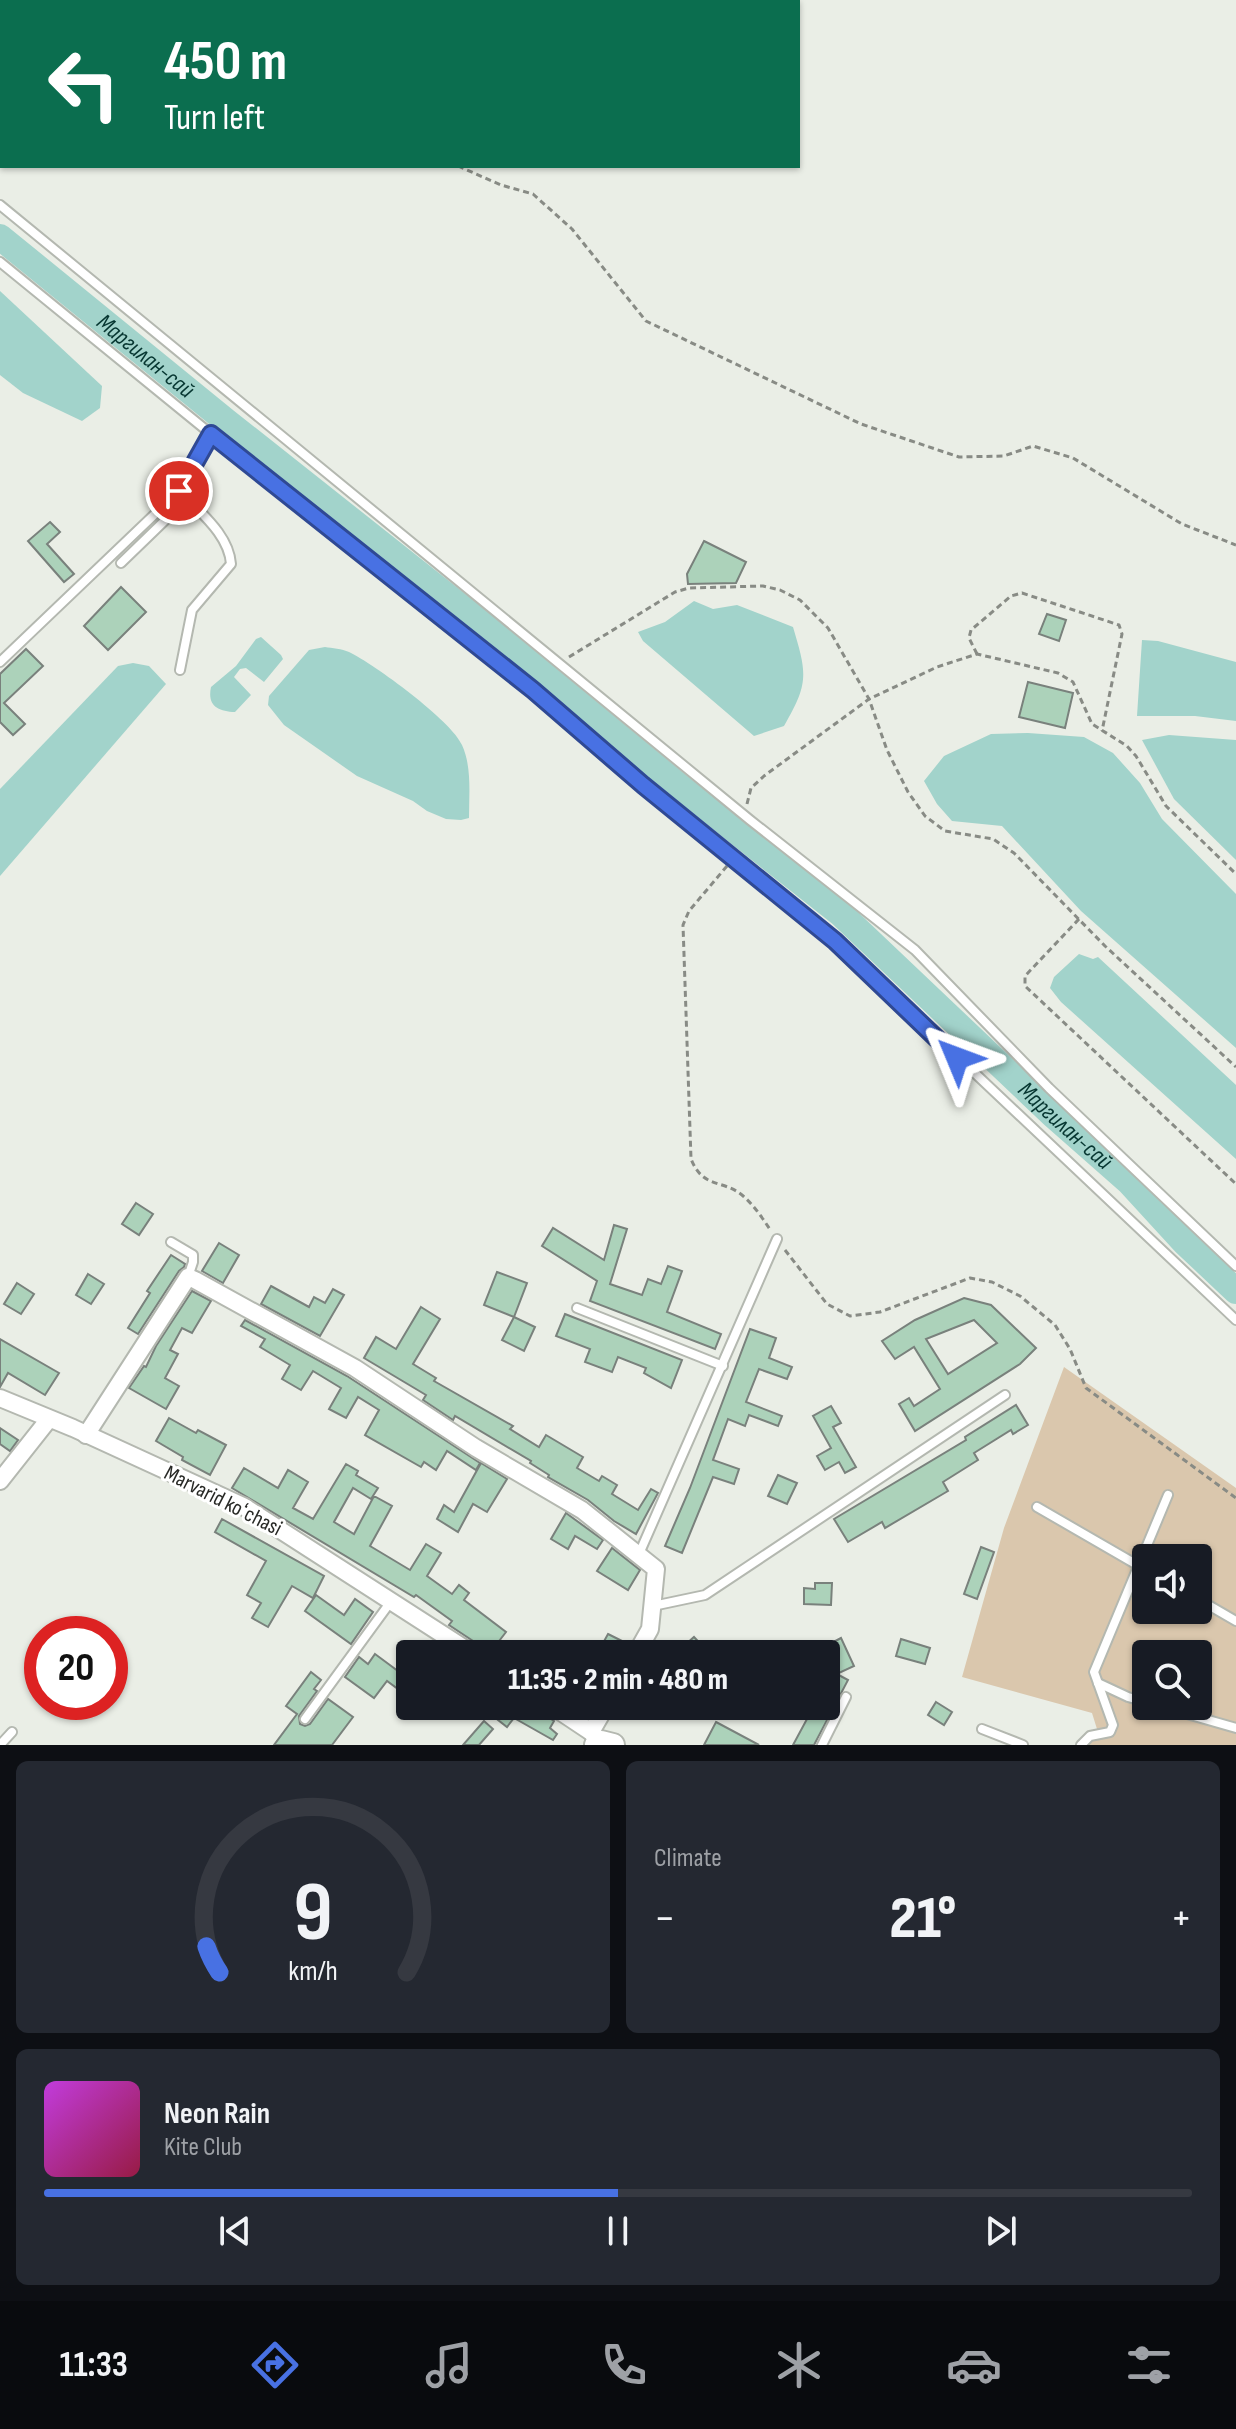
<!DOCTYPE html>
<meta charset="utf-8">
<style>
:root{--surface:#171b24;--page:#242831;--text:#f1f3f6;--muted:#9ea1a6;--line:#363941;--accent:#4871e3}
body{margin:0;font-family:"Sofia Sans Condensed",sans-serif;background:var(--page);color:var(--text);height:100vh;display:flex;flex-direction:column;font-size:30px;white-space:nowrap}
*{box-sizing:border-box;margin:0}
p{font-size:26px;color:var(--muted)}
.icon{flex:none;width:44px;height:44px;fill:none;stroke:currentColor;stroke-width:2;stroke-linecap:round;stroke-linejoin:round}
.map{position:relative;height:1745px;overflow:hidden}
.side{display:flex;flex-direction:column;gap:16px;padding:16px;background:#0d0f14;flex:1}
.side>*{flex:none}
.top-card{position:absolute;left:0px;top:0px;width:800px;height:168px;box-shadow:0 2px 6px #0004;background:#0b6e4f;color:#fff;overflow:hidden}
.tools{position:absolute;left:1132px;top:1544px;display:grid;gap:16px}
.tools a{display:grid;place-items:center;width:80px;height:80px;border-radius:8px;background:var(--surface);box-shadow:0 2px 6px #0004;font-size:40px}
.speed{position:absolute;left:24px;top:1616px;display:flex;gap:16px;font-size:40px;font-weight:700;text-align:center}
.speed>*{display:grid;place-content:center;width:104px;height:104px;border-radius:50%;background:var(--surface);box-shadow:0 2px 6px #0004;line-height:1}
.speed .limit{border:12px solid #d22;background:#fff;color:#111}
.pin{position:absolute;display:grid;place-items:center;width:68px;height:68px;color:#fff;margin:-34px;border:4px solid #fff;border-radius:50%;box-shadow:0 2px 8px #0007}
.me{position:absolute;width:88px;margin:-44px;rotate:314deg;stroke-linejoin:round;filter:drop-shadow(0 0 6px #0008)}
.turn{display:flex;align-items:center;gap:28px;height:168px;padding:0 32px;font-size:36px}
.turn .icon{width:104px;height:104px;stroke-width:2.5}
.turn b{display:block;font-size:56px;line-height:68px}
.big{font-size:60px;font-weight:800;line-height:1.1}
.side .card{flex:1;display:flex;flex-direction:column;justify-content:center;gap:12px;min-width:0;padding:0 28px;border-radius:12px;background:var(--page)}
.side .dial{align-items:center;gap:0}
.dial svg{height:208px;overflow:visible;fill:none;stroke:var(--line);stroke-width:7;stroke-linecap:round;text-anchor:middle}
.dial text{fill:var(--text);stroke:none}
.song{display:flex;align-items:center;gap:24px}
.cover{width:96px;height:96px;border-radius:12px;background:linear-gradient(135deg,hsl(290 70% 55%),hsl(340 70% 35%))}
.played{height:8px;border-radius:4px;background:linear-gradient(90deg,var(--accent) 50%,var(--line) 50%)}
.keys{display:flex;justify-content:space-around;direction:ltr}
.heat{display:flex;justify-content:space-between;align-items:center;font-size:44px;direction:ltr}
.side .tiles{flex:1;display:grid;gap:16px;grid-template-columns:1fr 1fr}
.card:last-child{grid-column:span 2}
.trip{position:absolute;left:396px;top:1640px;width:444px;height:80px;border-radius:8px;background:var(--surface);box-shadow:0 2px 6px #0004;font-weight:800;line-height:80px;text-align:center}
.dock{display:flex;height:128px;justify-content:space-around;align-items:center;background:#090b0e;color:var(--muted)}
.dock .icon{width:56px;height:56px}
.dock .selected{color:var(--accent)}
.dock b{font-size:36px;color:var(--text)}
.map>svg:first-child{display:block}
.green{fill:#dac7ad;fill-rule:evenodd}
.water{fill:#a2d3cb}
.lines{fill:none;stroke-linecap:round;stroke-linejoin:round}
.river{stroke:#a2d3cb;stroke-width:26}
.building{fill:#acd2ba;stroke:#79817c;stroke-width:2;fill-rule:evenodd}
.service-casing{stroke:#b4b8b0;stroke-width:12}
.minor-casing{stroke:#b4b8b0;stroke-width:20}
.secondary-casing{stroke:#b4b8b0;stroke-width:26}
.path{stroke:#888b85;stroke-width:3;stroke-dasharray:6 4;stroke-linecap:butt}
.service{stroke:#fff;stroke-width:8}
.minor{stroke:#fff;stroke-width:16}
.secondary{stroke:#fff;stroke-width:22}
.route-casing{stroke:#2f4994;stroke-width:20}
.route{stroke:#4871e3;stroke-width:14}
.labels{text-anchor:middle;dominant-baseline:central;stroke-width:6;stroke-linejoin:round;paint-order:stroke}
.street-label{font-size:22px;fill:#282926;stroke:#fff}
.water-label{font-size:24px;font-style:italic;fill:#063631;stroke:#fff}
</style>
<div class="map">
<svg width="1236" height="1745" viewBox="0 0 1236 1745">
<rect width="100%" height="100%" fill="#eaeee6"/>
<path class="green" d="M1064,1367l172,121v257h-154l15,-16 -5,-16 -130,-36 42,-149zM1146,1558h52v52h-52zM1146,1654h52v52h-52z"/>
<g class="water">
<path d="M0,291l102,95 -2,22 -18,13 -59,-28 -23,-18z"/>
<path d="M694,601l19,8 24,-4 56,22c14,47 16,56 -9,99l-30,10 -111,-95 -5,-9 27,-10z"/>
<path d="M261,637l20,18 2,4 -19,23 -18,-14 -6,1 -6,8 17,18 -16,17c-17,-1 -28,-6 -24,-25l25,-21 20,-27z"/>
<path d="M1142,640l16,1 78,21v59l-41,-5h-58z"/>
<path d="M325,647c7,1 17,2 24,5 25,12 103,69 113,93 10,22 7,49 7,73l-8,2 -15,-1 -19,-8 -14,-10 -56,-25 -73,-51 -16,-20 1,-9 40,-46z"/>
<path d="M133,663l16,3 17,18 -166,192v-87l118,-123z"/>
<path d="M1028,733l56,4 29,16 27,30 22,36 74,75v154l-155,-137 -79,-85 -50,-5 -15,-17 -13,-23 20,-25 47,-22z"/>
<path d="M1169,735l67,5v120l-62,-61 -32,-59z"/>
<path d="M1079,954l14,5 5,-2 138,128v74l-175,-157 -11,-14 4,-11z"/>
</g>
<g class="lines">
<path class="river" id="s1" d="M0,237l226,184 245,194 213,175 157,124 213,202 75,66 55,60 52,49"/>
</g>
<g class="building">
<path d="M50,522l10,10 -13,12 27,30 -10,8 -36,-41z"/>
<path d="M704,541l42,21 -10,21 -48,1 -1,-10z"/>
<path d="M121,587l25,25 -38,38 -24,-24z"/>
<path d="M1047,614l19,6 -7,21 -20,-7z"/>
<path d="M26,649l17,17 -39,37 21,21 -12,11 -13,-13v-48z"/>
<path d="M1028,682l45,11 -8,35 -46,-11z"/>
<path d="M136,1203l17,11 -14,21 -17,-11z"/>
<path d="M614,1225l13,4 -17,55 32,11 6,-16 13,5 7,-18 14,5 -15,41 54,22 -6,15 -125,-48 7,-20 -55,-35 11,-18 51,32z"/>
<path d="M219,1243l20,12 -16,28 -21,-12z"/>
<path d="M171,1255l14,9 -1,3 -5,4 -41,63 -10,-6 22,-35 -3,-2z"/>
<path d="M497,1272l30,11 -13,34 -30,-12z"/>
<path d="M88,1274l16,10 -13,20 -15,-9z"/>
<path d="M17,1283l17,11 -13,20 -17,-10z"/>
<path d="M271,1286l38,21 5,-10 11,6 8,-14 11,6 -24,41 -59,-32z"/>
<path d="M192,1291l19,10 -19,32 -10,-5 -12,22 8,4 -13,24 14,8 -13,23 -37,-21 15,-22 2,1 10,-21z"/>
<path d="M964,1298l27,7 45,43 -16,16 -105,67 -16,-27 10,-6 5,8 26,-17 -26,-42 -19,12 -13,-18 33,-21zM974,1320l23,23 -49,31 -22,-35z"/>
<path d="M421,1307l19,12 -27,45 23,14 -2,3 79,45 -3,3 29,18 7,-12 37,22 -6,11 22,13 3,-5 15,9 -5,9 26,16 13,-21 7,4 -22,41 -22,-13 -26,-21 -40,-23 1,-2 -19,-12 1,-2 -76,-45 -2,4 -30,-20 3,-5 -62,-37 12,-21 20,12z"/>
<path d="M565,1314l117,46 -11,28 -27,-15 2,-5 -28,-11 -6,15 -27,-10 5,-13 -34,-13z"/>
<path d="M514,1317l21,10 -11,24 -22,-11z"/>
<path d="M245,1320l102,56 133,87 -4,7 -29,-19 -11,19 -12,-8 -3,5 -56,-32 14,-25 -21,-13 -12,21 -17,-9 12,-21 -28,-17 -12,19 -19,-11 8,-14 -30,-18 5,-8 -24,-13z"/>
<path d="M750,1329l26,9 -7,20 23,9 -5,12 -28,-10 -13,33 36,14 -4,10 -29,-11 -4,11 -17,-7 -15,41 26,9 -5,15 -21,-7 -31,76 -17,-7 25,-58z"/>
<path d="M0,1339l59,34 -14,22 -37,-22 -8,14z"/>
<path d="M1016,1405l12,20 -15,9 -2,-4 -37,23 4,7 -35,22 5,9 -63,37 -3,-6 -34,20 -14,-23 132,-79 -1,-3z"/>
<path d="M831,1406l10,17 -8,4 23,40 -11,6 -6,-11 -14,8 -8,-14 14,-8 -18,-32z"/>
<path d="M169,1418l27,15 2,-3 28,15 -16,30 -28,-15 1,-3 -27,-16z"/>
<path d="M0,1428l18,12 -8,11 -10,-7z"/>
<path d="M481,1463l26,16 -20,33 -14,-8 -15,28 -21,-13 7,-14 10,7z"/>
<path d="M346,1464l12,7 -2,4 22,13 -7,11 -18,-11 -19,34 20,12 20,-38 18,10 -22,40 40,24 16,-26 15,9 -14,23 25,18 7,-9 10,8 -5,7 42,32 -17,22h-3l-7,-9 -30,-20 3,-4 -36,-26 -2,2 -182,-109 12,-20 34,20 10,-18 20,12 -15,26 20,11z"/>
<path d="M778,1475l19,8 -10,21 -19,-8z"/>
<path d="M566,1513l37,27 -6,9 -22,-13 -7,13 -17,-10z"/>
<path d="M222,1519l102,57 -11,22 -21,-12 -24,41 -16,-9 9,-15 -14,-8 19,-34 -51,-29z"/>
<path d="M981,1547l13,5 -17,47 -13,-5z"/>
<path d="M612,1548l28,22 -12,20 -31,-19z"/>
<path d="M815,1583h17l-1,22 -27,-1v-16l11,1z"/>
<path d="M316,1595l28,20 11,-16 18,13 -22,32 -46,-33z"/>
<path d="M608,1634l14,7 -8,13h-17z"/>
<path d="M694,1637l16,17h-35z"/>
<path d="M841,1638l13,28 -15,7 -13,-27z"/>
<path d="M901,1639l29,9 -5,16 -29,-8z"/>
<path d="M375,1654l35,26v18l-23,-17 -13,17 -29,-21 14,-20 9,7z"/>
<path d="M311,1672l10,8 -7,9 3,2 -18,25 1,8 5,2 5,-2 18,-25 25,18 -21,28h-58l23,-31 -11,-8z"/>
<path d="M835,1673l13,7 -34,65h-21l21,-39h12v-17z"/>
<path d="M936,1702l16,10 -8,13 -16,-10z"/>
<path d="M492,1706h31l-1,1 13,10 6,-11 4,9 9,6 -4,7 7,6 -4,6 -39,-22 -7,9 -14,-11 5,-7z"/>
<path d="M484,1721l9,8 -14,16h-16z"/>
<path d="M716,1722l43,23h-55z"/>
</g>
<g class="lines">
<g class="service-casing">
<g id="service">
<path d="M0,205l750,615 165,130 134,138 187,178"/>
<path d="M0,262l211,172 322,256 88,76 214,175 401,379"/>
<path d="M121,563l63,-61v-7"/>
<path d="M0,662l179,-171 32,-57"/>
<path d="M180,670l12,-60 39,-46c-2,-28 -28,-49 -46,-68"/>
<path d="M171,1242l22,13v7l-5,15"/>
<path d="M577,1308l146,58"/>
<path d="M1037,1507l109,63"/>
<path d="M639,1554l138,-315"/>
<path d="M1198,1599l38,22"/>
<path d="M653,1606l52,-11 300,-200"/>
<path d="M1098,1683l30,14 18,5"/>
<path d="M1159,1706l77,22"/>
<path d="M305,1719l87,-119"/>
<path d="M982,1729l41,16"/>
<path d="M0,1745l12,-13"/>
<path d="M822,1745l24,-48"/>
<path d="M1081,1745l9,-9 20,-4 3,-7 -19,-53 74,-177"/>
</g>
</g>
<g class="minor-casing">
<g id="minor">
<path d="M0,1398l73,30 170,78 230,148"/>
<path d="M86,1435l102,-158 7,3 160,88 121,80 106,62 74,59 -6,60 -14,25"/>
<path d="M0,1481l49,-62"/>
<path d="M552,1706l39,26 10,10"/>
<path d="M591,1732l15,-26"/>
</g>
</g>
<g class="secondary-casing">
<path id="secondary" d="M596,1745l5,-3 12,3"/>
</g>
<g class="path">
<path d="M176,0l7,2"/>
<path d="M458,166l43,19 32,9 39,35 74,92 215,103 98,33 45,-1 29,-10 40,12 109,66 54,21"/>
<path d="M977,654l-8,-16 2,-8 40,-34 11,-3 97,32 3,9 -20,97"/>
<path d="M569,657l106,-65 14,-4 74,-2 17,4 20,10 28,28 41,71 18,51 21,42 17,24 20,15 48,8 21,14 91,93 131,121"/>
<path d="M747,804l4,-16 13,-12 105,-77 68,-32 40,-13 81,19 15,9 19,42 35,22 9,10 30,50 70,68"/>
<path d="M727,866l-38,45 -6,14 8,234c12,30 31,20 51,36 12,10 21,24 29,36"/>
<path d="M1079,919l-54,57v10l211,198"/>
<path d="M785,1250l42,54 23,12 30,-4 90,-34 22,4 28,14 35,29 15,24 16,39 150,110"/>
</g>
<use href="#service" class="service"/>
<use href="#minor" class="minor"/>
<use href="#secondary" class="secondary"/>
</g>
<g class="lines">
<g class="route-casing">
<path id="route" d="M179,491l32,-57 322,256 110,95 192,156 122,117"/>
</g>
<use href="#route" class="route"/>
</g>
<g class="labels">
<g class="street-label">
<text transform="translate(223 1501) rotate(27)">Marvarid koʻchasi</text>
</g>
<g class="water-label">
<text stroke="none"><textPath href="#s1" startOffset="188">Маргилан-сай</textPath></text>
<text stroke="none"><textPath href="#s1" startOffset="1388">Маргилан-сай</textPath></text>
</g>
</g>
</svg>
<div class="tools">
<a><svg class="icon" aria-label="sound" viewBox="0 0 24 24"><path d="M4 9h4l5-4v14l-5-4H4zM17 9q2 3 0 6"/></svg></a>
<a><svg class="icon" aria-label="search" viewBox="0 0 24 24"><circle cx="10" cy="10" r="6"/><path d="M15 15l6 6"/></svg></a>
</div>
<div class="speed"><div class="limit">20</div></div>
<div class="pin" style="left:179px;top:491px;background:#d93025"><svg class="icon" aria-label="arrive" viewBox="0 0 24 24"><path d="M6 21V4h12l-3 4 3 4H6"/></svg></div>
<svg class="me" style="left:957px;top:1058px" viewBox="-20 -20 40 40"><path d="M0-17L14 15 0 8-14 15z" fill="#4871e3" stroke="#fff" stroke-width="4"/></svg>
<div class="trip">11:35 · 2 min · 480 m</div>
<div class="top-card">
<div class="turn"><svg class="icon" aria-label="left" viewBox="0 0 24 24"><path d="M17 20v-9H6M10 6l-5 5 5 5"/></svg><div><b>450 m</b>Turn left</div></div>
</div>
</div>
<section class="side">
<div class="tiles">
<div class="card dial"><svg viewBox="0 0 100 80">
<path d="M14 69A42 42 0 1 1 86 69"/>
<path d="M14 69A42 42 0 0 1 9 59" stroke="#4871e3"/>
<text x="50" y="56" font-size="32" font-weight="700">9</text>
<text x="50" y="72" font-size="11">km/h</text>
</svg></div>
<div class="card"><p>Climate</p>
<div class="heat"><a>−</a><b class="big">21°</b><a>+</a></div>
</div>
<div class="card">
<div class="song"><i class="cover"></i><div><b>Neon Rain</b><p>Kite Club</p></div></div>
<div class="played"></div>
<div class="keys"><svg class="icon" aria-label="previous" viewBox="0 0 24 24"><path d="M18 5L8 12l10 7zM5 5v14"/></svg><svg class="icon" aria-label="pause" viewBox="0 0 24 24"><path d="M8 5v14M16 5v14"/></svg><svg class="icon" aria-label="next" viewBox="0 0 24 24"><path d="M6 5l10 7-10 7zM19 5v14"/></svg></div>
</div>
</div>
</section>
<nav class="dock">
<b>11:33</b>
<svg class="icon selected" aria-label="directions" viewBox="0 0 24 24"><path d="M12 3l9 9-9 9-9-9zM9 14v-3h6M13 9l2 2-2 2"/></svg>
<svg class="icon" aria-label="music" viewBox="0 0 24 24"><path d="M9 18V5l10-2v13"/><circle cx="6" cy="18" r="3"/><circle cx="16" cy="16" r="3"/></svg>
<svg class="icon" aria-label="phone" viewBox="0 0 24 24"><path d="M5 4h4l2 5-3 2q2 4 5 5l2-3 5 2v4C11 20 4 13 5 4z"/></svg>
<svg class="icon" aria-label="climate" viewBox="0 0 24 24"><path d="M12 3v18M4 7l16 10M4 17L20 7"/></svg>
<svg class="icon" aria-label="car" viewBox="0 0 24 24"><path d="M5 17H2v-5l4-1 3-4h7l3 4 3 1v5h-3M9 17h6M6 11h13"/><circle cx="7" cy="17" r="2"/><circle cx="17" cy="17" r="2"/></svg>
<svg class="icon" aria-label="filters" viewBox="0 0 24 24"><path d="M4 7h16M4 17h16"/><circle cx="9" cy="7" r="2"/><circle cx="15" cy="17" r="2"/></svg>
</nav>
